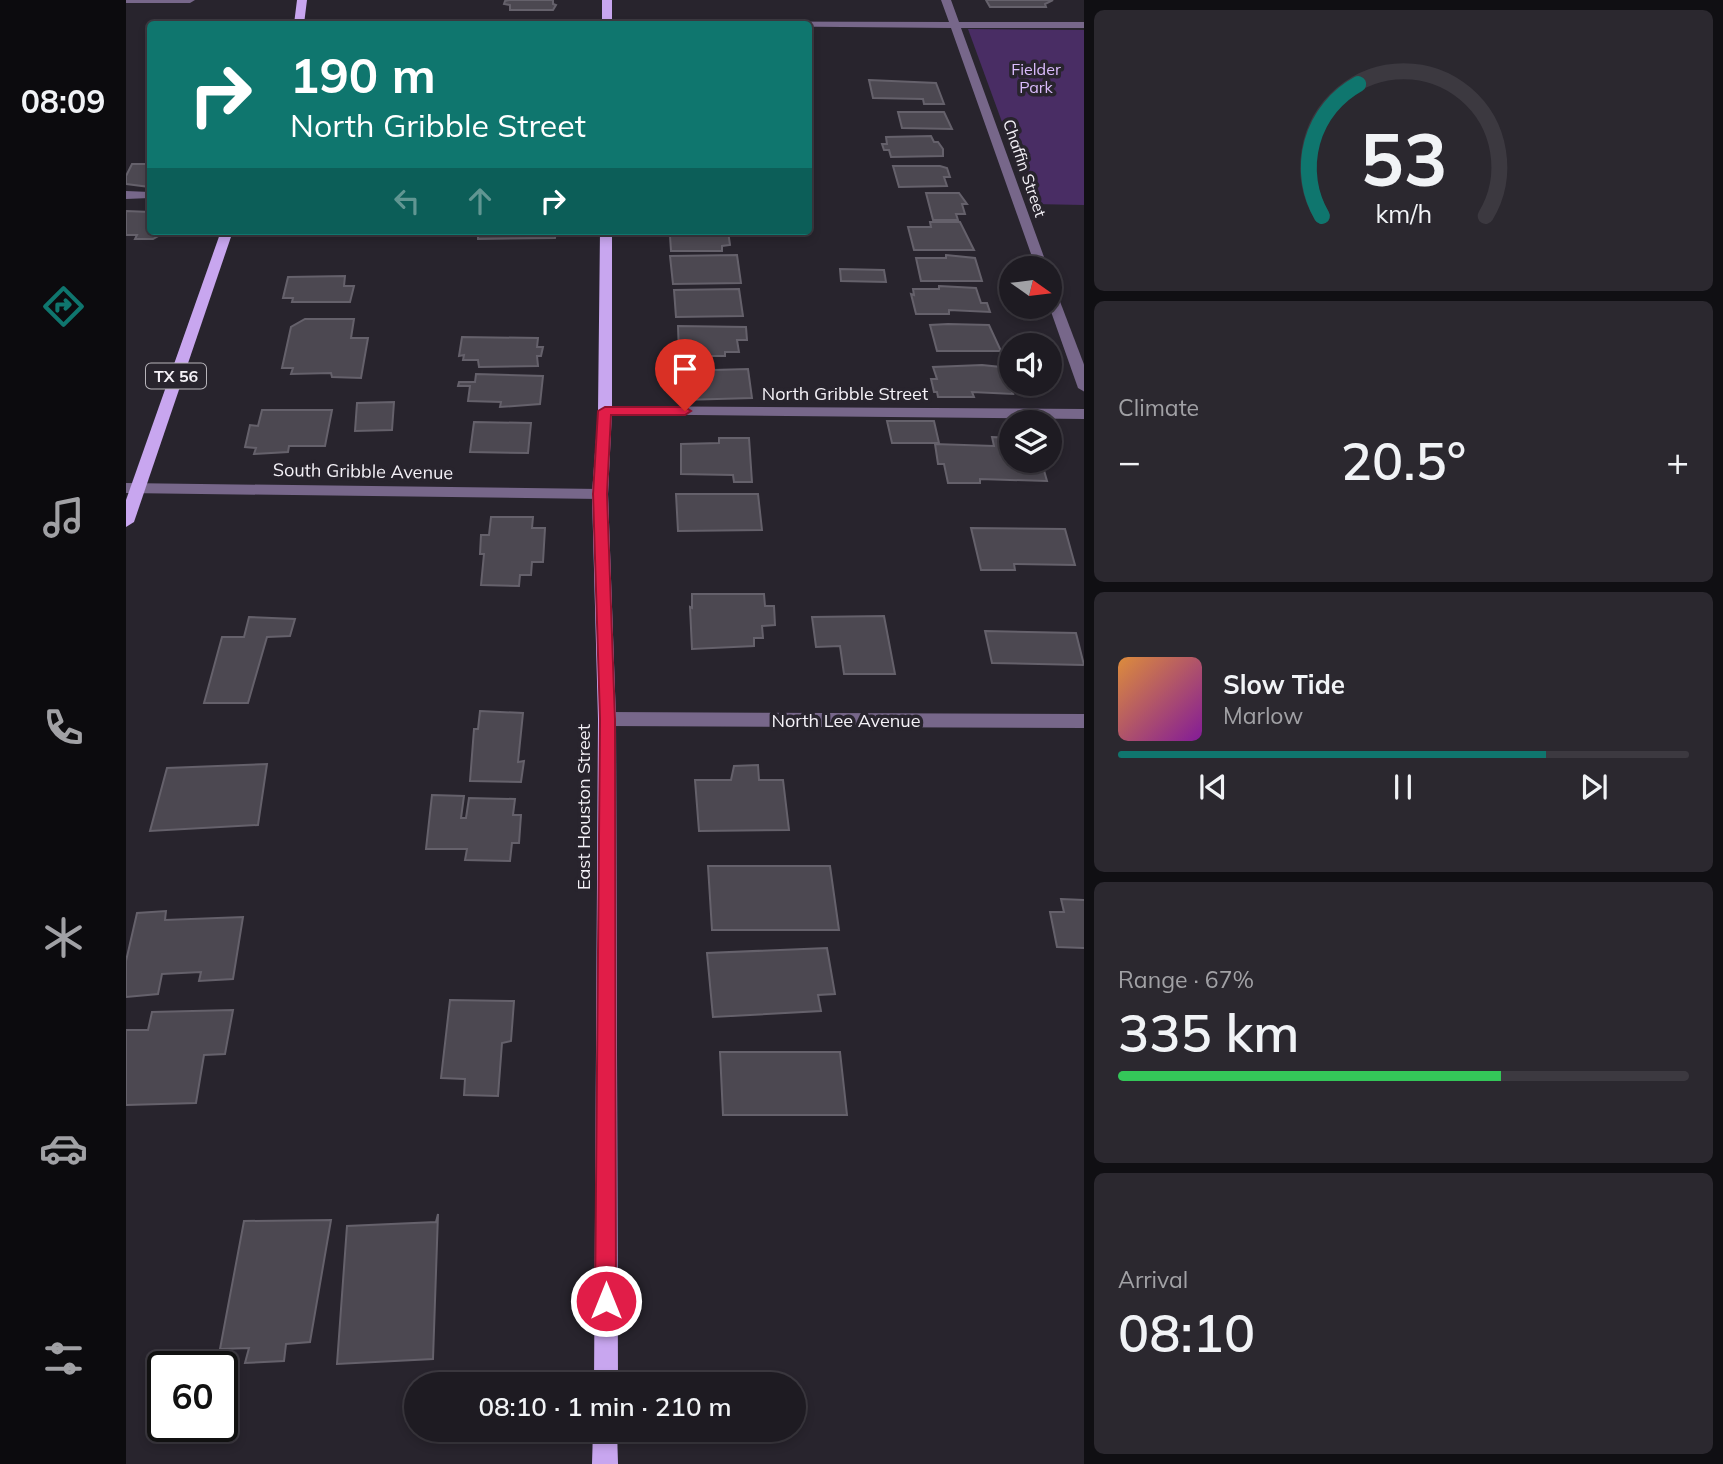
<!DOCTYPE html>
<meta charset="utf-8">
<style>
:root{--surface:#1e1b22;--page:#2b282f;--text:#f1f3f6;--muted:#a1a1a5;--line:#3c3940;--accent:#0f766e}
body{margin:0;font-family:Mulish,sans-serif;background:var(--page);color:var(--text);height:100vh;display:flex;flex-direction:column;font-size:26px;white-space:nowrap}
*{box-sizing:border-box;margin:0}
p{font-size:23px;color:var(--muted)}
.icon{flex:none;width:38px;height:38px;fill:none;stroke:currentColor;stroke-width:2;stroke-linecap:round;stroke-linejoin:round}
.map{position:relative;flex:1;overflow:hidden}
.panel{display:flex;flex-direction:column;gap:10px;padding:10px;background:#100f13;width:639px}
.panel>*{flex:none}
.top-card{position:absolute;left:21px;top:21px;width:665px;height:214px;border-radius:7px;box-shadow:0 4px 10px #0003,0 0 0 2px var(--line);background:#0f766e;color:#fff;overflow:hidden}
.needle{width:46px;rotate:104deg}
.tools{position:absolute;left:873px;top:256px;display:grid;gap:14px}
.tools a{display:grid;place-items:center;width:63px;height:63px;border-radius:50%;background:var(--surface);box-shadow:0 4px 10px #0003,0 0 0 2px var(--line);font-size:35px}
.speed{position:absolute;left:21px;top:1351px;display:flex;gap:14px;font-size:35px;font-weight:700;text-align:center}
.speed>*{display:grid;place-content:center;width:91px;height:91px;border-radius:50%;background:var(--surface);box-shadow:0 4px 10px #0003,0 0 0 2px var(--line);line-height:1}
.speed .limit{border:4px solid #111;border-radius:10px;background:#fff;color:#111}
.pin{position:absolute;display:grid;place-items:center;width:60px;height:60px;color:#fff;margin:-72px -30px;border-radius:50% 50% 50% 0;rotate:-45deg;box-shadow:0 0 7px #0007}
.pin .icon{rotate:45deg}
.me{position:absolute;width:77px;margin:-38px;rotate:0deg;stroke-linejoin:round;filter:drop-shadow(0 0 5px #0008)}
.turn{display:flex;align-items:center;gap:24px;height:147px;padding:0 28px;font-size:32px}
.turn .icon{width:91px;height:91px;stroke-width:2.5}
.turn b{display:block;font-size:49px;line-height:60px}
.lanes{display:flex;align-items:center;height:66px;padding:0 28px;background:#0003;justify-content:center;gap:35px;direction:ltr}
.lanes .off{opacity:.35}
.big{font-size:52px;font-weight:600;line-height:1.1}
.panel .card{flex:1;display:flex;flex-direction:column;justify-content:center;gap:10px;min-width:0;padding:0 24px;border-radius:10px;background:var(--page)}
.panel .dial{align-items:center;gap:0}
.dial svg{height:182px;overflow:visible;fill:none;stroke:var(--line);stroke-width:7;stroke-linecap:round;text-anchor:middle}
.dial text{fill:var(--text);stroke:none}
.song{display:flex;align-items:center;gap:21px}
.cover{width:84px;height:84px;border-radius:10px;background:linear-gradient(135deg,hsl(30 70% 55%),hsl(290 70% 35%))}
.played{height:7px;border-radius:4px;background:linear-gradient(90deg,var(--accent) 75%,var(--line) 75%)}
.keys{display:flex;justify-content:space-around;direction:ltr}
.heat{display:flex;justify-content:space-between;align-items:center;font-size:38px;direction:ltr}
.charge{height:10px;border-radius:5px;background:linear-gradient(90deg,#34c759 67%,var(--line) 0)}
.trip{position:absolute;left:278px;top:1372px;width:402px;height:70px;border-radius:35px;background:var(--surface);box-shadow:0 4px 10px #0003,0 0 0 2px var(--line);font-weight:600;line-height:70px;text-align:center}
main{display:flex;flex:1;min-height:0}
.dock{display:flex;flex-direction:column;width:126px;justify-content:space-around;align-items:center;background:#0c0b0e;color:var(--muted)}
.dock .icon{width:49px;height:49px}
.dock .on{color:var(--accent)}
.dock b{font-size:32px;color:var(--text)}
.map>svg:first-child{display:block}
.green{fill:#492d64}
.building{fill:#4c4851;stroke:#65616b;stroke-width:2}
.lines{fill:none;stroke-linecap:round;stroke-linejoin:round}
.lane{fill:#77678a;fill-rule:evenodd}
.street{fill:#77678a;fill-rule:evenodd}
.primary{fill:#c8a6ef;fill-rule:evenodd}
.route{fill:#e11d48;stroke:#92132f;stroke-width:2}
.labels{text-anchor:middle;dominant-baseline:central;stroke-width:7;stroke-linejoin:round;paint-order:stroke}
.far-park-label{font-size:16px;fill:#dabcfc;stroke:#28242d}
.far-street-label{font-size:16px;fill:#f4f1f7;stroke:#28242d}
.shield{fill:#28242d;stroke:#b7b4ba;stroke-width:2}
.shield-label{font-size:16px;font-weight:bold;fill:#f4f1f7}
.street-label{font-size:18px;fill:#f4f1f7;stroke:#28242d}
</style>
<main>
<nav class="dock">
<b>08:09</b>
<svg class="icon on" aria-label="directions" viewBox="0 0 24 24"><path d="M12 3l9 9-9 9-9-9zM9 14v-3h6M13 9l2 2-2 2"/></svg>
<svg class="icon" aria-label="music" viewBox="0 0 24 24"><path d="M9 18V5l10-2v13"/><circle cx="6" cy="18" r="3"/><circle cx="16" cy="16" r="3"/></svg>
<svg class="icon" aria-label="phone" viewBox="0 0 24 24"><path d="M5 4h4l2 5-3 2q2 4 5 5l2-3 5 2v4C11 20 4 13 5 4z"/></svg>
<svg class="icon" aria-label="climate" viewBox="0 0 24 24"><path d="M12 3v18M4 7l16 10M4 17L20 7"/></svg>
<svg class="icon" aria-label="car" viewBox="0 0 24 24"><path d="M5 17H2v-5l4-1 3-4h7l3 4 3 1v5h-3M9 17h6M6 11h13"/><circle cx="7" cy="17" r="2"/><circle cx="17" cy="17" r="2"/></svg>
<svg class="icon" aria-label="filters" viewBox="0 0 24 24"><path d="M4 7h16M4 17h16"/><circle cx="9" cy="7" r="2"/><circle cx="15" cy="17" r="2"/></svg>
</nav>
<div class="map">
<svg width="959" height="1464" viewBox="0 0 959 1464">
<rect width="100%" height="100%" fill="#28242d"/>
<path class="green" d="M842,29l116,1v175l-52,-1z"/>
<g class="building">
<path d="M427,0v4l3,1 -3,5h-43v-5l-6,-1 1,-3 4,-1z"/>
<path d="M860,0h67l-8,4 1,3h-56z"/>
<path d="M743,80l67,3 8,21h-20l-1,-5 -50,-1z"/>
<path d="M772,112h46l8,17 -50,-1z"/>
<path d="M805,136l3,6h4l5,7v7l-52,1 -2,-7h-5l-2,-6h5l-1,-7z"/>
<path d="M6,164h18v23l-24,-3v-8z"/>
<path d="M767,166h47l7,2 3,9h-6l3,9 -48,1z"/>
<path d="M800,193h33l8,11h-5l3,10h-9l2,6h-25z"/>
<path d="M0,211l24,1v19h12l-2,4 -7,4h-18l2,-4h-11z"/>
<path d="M804,222h30l14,28h-60l-6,-23h23z"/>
<path d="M352,231h78l-1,7 -77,1z"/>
<path d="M553,231h49l2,14 -8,1v5h-51l-1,-15h9z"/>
<path d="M611,255l4,28 -68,1 -3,-28z"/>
<path d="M820,255l29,3 7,23h-61l-5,-23h30z"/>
<path d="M714,269l44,1 2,12 -45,-1z"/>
<path d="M219,276l-1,10h10l-4,16h-58l1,-4h-10l5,-21z"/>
<path d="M813,286l37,2 5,15h6l3,9 -41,-2v4h-33l-5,-20 3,1 -1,-6h26z"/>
<path d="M613,289l4,27 -67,1 -2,-27z"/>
<path d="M179,319h49l-3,19h17l-7,40 -29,-1 -1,-4 -40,1 2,-6h-11l9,-41z"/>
<path d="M822,324l41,1 12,26h-64l-7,-26z"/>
<path d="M552,326l68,1 1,13h-10l2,12h-14v4h-46z"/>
<path d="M336,337l76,1 -1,9h6l-2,9h-4l1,10 -59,1 -1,-7h-15l1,-5 -5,1z"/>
<path d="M856,365l19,2 12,27 -41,-2 2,5h-36l-1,-5h-3l-3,-13h6l-4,-12z"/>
<path d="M622,369l4,29 -70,2 -4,-29z"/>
<path d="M350,374l67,2 -3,28 -40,3 1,-5 -33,-1 2,-15h-12l1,-4h16z"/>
<path d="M268,402l-2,28 -37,1 2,-28z"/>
<path d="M136,410h70l-7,36h-36l-1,6 -34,2 2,-6 -11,-1 5,-22 8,1z"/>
<path d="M761,421h47l5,22h-47z"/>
<path d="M348,422l57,1 -3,30 -58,-1z"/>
<path d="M866,437l20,1v22h29l6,21 -67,-2v4h-32l-4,-19h-6l-3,-20 59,2z"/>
<path d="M593,438h30l3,44h-18l-1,-7 -52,-1v-30l38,-1z"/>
<path d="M550,494h82l4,36 -84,1z"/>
<path d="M365,517h42l-1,11h13l-2,34h-11l-1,13h-11l-1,11 -38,-1 3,-31h-4l1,-19h8z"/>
<path d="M845,528l94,1 10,36 -61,-1 1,6h-34z"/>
<path d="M566,594h72l1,12h9l1,19 -13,1 1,12h-9v8l-62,3 -2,-42 2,1z"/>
<path d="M758,616l11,58h-51l-4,-28 -24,1 -4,-30z"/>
<path d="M123,617l46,2 -5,17 -23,1 -19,66h-44l18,-66h22z"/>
<path d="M859,631l91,2 8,32 -92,-2z"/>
<path d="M354,711l43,2 -5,49 6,-1 -3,21 -51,-1 4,-52h4z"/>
<path d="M141,764l-9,61 -108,6 17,-63z"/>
<path d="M632,765l1,15h24l6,50 -90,1 -4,-51h36l3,-14z"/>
<path d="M306,795l32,1 -3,22h5l3,-20 46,1 -2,16h8l-2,28h-7l-2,18 -45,-1 2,-11h-41z"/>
<path d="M582,866h122l9,64h-127z"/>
<path d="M935,899l24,1v48l-28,-1 -7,-35h14z"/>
<path d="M40,911l-1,9 78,-3 -10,62 -34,2 2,-9 -39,2 -4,20 -32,3v-36l11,-48z"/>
<path d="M701,948l8,46 -17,1 3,16 -108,6 -6,-64z"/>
<path d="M324,1000l64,1 -3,40 -9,2 -4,53 -34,-1 1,-16 -24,-1z"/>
<path d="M107,1010l-8,44 -21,1 -8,48 -70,2v-75h22l4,-18z"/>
<path d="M594,1052h120l7,63h-124z"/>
<path d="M312,1214l-5,145 -96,5 10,-138 89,-4z"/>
<path d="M205,1220l-21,122 -24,2 -2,17 -39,2 4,-15 -29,1 24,-128z"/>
</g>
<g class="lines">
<path class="lane" d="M0,191l24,1v6l-24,1z"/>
<g class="street">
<path d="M0,0h69l-5,3h-64z"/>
<path d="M815,0h10l8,22h126v6h-124l87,240h-12l-85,-240 -427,-4 5,-3 420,1z"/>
<path d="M924,287l6,4 29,76v25l-7,-4 -29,-82z"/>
<path d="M479,406l480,3v10l-485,-5v-6z"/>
<path d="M0,483l474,6 8,5 -8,5 -474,-6z"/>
<path d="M481,712l478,2v14l-478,-2 -6,-2 -3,-5 3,-5z"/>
</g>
<g class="primary">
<path d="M171,0h10l-3,24h-10z"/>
<rect x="476" y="0" width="10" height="24"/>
<path d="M95,231h12l-99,291 -8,5v-27z"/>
<path d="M474,231h12v180l-4,83 8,225 2,665h-24l4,-665 -6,-225 6,-83z"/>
<path d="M467,1430h24l1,34h-26z"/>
</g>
</g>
<path class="route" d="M479,407h80l6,4 -6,4h-74l-4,79 8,225 1,582 -3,8 -7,3 -8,-3 -3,-8 5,-582 -7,-225 5,-83z"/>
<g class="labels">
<g class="far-park-label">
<text x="910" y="69">Fielder<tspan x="910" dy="18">Park</tspan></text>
</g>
<g class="far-street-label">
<text transform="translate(899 168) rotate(71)">Chaffin Street</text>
</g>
<rect class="shield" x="20" y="363.5" width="60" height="25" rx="5"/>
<g class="shield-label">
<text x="50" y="376">TX 56</text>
</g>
<g class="street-label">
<text x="719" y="393">North Gribble Street</text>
<text transform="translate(237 471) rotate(1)">South Gribble Avenue</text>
<text x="720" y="720">North Lee Avenue</text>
<text transform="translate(457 807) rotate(-90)">East Houston Street</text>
</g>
</g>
</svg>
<div class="tools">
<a><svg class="needle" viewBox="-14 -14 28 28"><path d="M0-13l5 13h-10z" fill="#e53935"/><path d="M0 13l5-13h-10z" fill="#a1a1a5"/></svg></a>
<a><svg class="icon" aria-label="sound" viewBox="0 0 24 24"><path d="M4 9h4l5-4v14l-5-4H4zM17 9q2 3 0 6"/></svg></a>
<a><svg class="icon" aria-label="layers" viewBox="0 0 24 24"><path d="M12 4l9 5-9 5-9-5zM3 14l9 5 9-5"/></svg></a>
</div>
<div class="speed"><div class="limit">60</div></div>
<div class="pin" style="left:559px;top:411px;background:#d93025"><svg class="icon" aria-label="arrive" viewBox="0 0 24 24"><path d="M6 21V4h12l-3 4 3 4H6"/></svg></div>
<svg class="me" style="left:480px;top:1301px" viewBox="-20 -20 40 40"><circle r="17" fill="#e11d48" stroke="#fff" stroke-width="3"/><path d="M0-11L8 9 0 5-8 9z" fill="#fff"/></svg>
<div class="trip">08:10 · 1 min · 210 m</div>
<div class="top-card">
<div class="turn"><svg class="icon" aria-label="right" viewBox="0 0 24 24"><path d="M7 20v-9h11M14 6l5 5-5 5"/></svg><div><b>190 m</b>North Gribble Street</div></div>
<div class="lanes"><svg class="icon off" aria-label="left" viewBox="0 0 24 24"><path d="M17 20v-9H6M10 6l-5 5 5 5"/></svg><svg class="icon off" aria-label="ahead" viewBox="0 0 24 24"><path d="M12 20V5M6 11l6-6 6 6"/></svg><svg class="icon" aria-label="right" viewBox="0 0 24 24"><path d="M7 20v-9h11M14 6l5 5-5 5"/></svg></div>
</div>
</div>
<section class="panel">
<div class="card dial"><svg viewBox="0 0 100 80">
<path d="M14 69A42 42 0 1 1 86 69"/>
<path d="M14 69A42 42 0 0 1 30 11" stroke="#0f766e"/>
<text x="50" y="56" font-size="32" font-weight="700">53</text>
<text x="50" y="72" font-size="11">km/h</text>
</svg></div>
<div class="card"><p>Climate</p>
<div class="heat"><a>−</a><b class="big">20.5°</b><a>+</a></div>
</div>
<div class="card">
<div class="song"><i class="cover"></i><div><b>Slow Tide</b><p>Marlow</p></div></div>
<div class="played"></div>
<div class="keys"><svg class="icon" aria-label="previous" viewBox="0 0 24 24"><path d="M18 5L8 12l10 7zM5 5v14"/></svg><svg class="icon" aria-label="pause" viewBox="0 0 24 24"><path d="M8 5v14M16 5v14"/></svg><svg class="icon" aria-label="next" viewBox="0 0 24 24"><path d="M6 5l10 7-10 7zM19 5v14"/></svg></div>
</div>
<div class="card"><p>Range · 67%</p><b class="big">335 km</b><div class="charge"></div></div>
<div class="card"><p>Arrival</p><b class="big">08:10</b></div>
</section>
</main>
